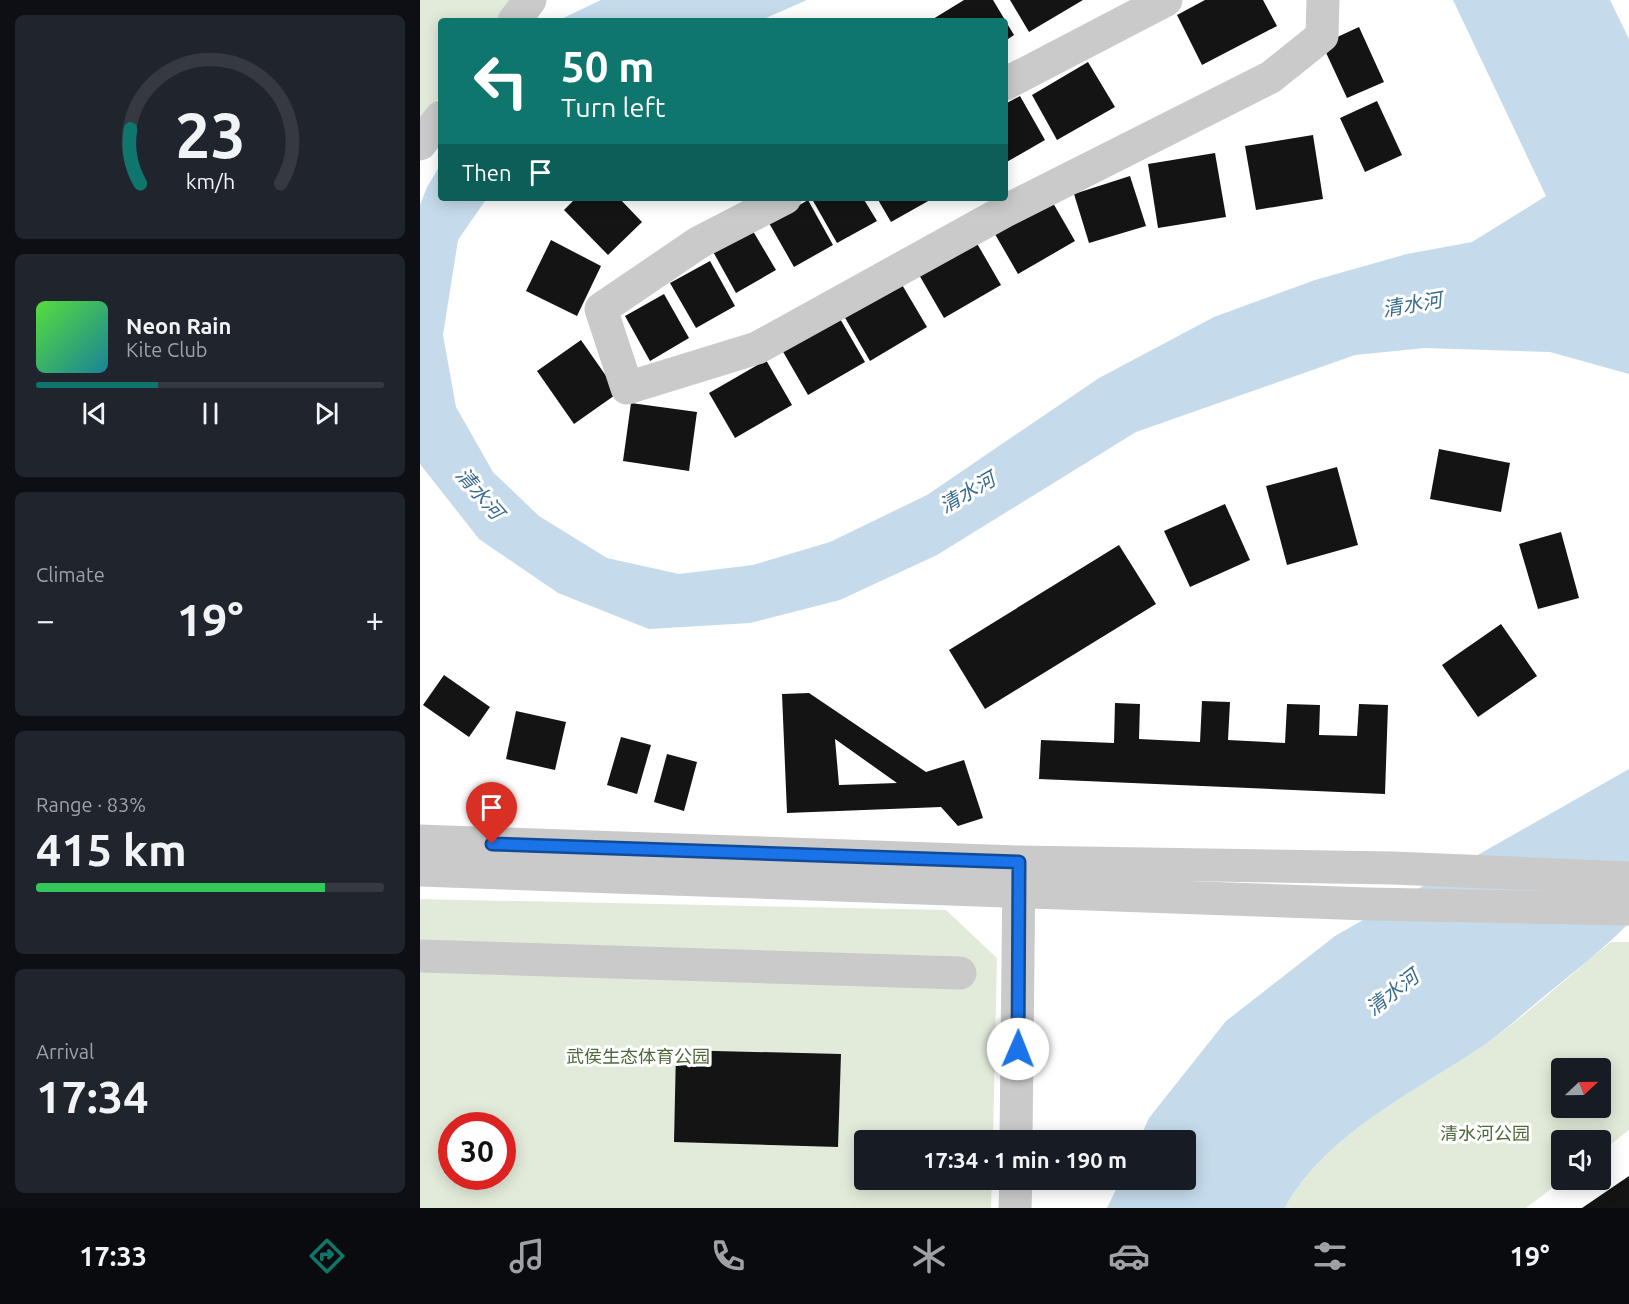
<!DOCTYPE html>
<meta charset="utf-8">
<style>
:root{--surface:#171b24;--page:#20242c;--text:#f1f3f6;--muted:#9ea1a6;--line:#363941;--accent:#0f766e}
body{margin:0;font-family:Ubuntu,"Noto Sans SC",sans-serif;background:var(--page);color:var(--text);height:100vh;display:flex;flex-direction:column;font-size:22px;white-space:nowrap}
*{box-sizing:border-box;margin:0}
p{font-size:20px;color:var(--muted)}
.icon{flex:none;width:33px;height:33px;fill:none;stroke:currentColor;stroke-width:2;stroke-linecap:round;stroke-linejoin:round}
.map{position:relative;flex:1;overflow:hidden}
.details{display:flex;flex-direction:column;gap:15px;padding:15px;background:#0d0f14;width:420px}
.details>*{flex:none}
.hud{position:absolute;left:18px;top:18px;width:570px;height:183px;border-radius:6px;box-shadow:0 3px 15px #0003;background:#0f766e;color:#fff;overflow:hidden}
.needle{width:39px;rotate:68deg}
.controls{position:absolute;left:1131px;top:1058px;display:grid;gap:12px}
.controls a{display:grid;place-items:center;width:60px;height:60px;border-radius:6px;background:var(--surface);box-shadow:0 3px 15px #0003;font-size:30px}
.speed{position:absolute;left:18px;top:1112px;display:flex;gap:12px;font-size:30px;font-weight:700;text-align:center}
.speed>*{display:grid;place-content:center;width:78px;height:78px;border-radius:50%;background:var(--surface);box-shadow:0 3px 15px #0003;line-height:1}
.speed .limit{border:9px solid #d22;background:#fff;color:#111}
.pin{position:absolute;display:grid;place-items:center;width:51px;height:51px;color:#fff;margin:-62px -26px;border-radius:50% 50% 50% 0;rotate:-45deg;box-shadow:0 0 6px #0007}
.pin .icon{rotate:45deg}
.me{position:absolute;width:66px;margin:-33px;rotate:1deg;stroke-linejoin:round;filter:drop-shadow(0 0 4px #0008)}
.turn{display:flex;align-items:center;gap:21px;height:126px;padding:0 24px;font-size:27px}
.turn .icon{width:78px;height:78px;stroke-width:2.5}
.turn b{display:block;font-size:42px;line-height:51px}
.then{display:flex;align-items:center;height:57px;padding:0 24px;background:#0003;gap:12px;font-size:22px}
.big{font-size:45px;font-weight:700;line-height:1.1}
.details .tile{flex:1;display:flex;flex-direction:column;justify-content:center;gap:9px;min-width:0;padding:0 21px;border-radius:9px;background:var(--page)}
.details .dial{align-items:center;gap:0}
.dial svg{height:156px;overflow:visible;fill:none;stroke:var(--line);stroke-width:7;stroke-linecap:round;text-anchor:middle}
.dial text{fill:var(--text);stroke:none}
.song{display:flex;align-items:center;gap:18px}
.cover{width:72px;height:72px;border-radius:9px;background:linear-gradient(135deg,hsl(110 70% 55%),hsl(190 70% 35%))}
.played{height:6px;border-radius:3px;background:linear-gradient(90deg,var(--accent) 35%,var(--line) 35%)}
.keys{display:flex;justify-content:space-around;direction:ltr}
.heat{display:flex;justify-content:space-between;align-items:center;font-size:33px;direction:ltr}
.charge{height:9px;border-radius:4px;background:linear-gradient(90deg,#34c759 83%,var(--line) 0)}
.trip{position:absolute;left:434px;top:1130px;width:342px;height:60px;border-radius:6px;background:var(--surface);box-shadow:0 3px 15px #0003;font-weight:700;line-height:60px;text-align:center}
.dock{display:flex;height:96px;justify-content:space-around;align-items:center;background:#090b0e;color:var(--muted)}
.dock .icon{width:42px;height:42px}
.dock .current{color:var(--accent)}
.dock b{font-size:27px;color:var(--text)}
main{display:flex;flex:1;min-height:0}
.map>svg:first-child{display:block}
.green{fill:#e2ebda;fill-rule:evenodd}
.water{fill:#c5dbeb}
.building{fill:#141414;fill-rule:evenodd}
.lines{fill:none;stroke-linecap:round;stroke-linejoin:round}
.minor{stroke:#cacaca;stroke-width:33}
.route-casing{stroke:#114b97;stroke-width:15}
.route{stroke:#1a73e8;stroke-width:10}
.labels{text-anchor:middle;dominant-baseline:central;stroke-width:6;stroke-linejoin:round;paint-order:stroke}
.park-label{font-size:18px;fill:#4e693a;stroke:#fff}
.water-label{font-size:20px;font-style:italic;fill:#3a6c8f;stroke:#fff}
</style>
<main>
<section class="details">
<div class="tile dial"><svg viewBox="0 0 100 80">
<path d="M14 69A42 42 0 1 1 86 69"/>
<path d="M14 69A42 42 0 0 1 9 41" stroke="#0f766e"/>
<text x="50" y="56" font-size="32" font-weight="700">23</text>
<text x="50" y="72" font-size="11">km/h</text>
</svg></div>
<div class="tile">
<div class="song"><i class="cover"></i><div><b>Neon Rain</b><p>Kite Club</p></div></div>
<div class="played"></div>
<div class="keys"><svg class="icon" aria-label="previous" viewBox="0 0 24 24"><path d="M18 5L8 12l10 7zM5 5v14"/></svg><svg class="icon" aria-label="pause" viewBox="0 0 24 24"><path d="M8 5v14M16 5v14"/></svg><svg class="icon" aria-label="next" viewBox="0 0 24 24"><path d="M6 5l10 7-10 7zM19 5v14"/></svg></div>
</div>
<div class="tile"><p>Climate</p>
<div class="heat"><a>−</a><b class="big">19°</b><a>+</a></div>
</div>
<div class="tile"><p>Range · 83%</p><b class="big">415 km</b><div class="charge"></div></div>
<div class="tile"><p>Arrival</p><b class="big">17:34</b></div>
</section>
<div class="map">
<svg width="1209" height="1208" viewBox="0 0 1209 1208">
<rect width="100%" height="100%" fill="#fff"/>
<g class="green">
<path d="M0,0h93l-16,21h-56v74l-21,27z"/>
<path d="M0,899l526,11 51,48 -4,182h-129v39h128l-1,29h-571zM32,1125h50v51h-50z"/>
<path d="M1191,942h18v188l-28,22 -1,-12h-38v39h2l-38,29h-241c40,-75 134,-118 202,-165 43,-31 83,-68 124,-101zM1142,1068h38v39h-38z"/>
</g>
<g class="water">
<path d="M181,0h206l-48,21h-202z"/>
<path d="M1033,0h157l19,39v335l-79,-22 -125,-4 -70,7 -219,77 -199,123 -97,45 -90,23 -101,6 -91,-36 -79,-54 -59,-75v-259l7,-18 14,-23v34h46l-29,42 -15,95 13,72 37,65 46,44 68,42 72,16 74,-9 77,-23 97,-47 172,-117 115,-61 101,-37 92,-26 65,-12 74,-46z"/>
<path d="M1209,769v154c-25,26 -54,48 -82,71 -20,16 -39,34 -60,49 -68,47 -162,90 -202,165h-178l14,-29h64v-39h-46l10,-22 77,-97 109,-85z"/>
</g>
<g class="building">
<path d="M544,0h29l21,35 -9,6v-20h-71l-1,-2z"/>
<path d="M590,0h73l-54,32z"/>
<path d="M785,0h58l14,26 -75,39 -25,-50z"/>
<path d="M939,27l25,55 -37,16 -25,-54z"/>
<path d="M668,62l27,45 -58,33 -25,-45z"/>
<path d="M600,96l25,44 -40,23v-59z"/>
<path d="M957,101l25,54 -37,17 -25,-54z"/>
<path d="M893,135l10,64 -67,11 -11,-64z"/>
<path d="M795,153l11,64 -68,11 -10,-64z"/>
<path d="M710,176l16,50 -57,17 -15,-49z"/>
<path d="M629,196l26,45 -57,33 -26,-45z"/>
<path d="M156,198h43l23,24 -34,33 -44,-45z"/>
<path d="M443,198l14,23 -40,22 -25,-44z"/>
<path d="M457,198h52l1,2 -39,22z"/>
<path d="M388,200l25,45 -39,22 -25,-44z"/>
<path d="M330,226l26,44 -40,23 -25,-45z"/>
<path d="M131,240l50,26 -24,50 -51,-25z"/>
<path d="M555,240l26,45 -57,33 -26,-45z"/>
<path d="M290,261l25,45 -39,22 -26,-45z"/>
<path d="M481,283l26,44 -57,34 -26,-45z"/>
<path d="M244,294l25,44 -39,23 -25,-45z"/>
<path d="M419,317l26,45 -57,33 -26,-45z"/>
<path d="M161,340l37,53 -44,31 -37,-53z"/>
<path d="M346,360l26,45 -57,33 -26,-45z"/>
<path d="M211,403l66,9 -8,59 -66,-10z"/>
<path d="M1019,449l71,14 -9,49 -71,-13z"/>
<path d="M917,467l21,78 -71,20 -21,-79z"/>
<path d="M805,504l25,56 -60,27 -26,-56z"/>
<path d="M1141,532l18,66 -41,11 -19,-65z"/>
<path d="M699,545l37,59 -171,105 -36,-59z"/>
<path d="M1081,624l36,52 -59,41 -36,-52z"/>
<path d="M24,675l46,32 -21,30 -46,-32z"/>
<path d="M389,693l117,79 38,-12 19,58 -25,8 -17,-19 -154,6 -5,-119zM415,739l62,44 -58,2z"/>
<path d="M782,701l28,1 -2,38 57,3 2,-39 33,1 -1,30 38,1 2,-32 29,1 -3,89 -346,-15 2,-39 73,3 1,-40 25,1 -1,35 61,3z"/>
<path d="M96,711l50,11 -11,48 -49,-11z"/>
<path d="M201,737l30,8 -14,49 -30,-9z"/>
<path d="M247,754l30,8 -13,49 -30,-9z"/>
<path d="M256,1050l165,4 -3,93 -164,-5z"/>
<path d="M1209,1176v32h-47z"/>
</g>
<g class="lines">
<g class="minor">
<path d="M94,21l16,-21"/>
<path d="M585,84l161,-84"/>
<path d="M0,144l21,-27"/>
<path d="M365,198l-87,45 -97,66 26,79 130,-40 248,-137 266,-134 51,-41 1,-36"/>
<path d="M0,841l599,21 374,6 236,10"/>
<path d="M0,870l948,34 261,5"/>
<path d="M0,956l540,17"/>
<path d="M596,1140l3,-271"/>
<path d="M595,1208l1,-29"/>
</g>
</g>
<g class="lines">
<g class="route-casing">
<path id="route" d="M72,844l527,18 -1,187"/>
</g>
<use href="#route" class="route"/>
</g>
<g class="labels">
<g class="park-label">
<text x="218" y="1056">武侯生态体育公园</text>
<text x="1065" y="1133">清水河公园</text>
</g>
<g class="water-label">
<text transform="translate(992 304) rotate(-10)">清水河</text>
<text transform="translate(547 492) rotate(-30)">清水河</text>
<text transform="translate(60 493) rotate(49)">清水河</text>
<text transform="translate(972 992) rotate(-38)">清水河</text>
</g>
</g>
</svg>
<div class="controls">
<a><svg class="needle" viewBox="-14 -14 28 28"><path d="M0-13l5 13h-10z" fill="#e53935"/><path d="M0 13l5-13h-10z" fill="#9ea1a6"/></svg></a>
<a><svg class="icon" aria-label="sound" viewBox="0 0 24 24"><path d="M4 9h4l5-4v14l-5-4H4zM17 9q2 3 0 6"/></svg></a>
</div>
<div class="speed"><div class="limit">30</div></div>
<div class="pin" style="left:72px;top:844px;background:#d93025"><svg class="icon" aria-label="arrive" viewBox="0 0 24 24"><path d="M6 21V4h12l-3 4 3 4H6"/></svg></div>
<svg class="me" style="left:598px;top:1049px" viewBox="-20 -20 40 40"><circle r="19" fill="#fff"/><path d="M0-13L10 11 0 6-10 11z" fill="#1a73e8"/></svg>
<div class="trip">17:34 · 1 min · 190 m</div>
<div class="hud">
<div class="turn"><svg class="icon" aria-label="left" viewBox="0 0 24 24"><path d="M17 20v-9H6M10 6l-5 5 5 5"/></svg><div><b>50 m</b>Turn left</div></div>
<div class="then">Then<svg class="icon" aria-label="arrive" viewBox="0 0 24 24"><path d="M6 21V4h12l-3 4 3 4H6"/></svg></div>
</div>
</div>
</main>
<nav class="dock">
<b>17:33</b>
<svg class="icon current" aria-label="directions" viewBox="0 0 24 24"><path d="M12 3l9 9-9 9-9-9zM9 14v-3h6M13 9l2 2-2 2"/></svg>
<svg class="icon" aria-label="music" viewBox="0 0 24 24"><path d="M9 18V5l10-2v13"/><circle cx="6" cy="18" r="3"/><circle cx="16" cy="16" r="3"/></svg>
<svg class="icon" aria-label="phone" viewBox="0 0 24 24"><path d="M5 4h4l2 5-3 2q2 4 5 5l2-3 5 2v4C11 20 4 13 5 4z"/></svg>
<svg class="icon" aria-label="climate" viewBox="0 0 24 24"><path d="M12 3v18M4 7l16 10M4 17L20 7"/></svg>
<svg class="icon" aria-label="car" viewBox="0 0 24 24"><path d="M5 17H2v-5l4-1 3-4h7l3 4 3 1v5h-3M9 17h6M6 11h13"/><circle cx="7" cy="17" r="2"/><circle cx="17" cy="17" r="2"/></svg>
<svg class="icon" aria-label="filters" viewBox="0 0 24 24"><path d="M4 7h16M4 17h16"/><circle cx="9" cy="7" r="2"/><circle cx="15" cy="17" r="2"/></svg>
<b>19°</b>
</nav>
